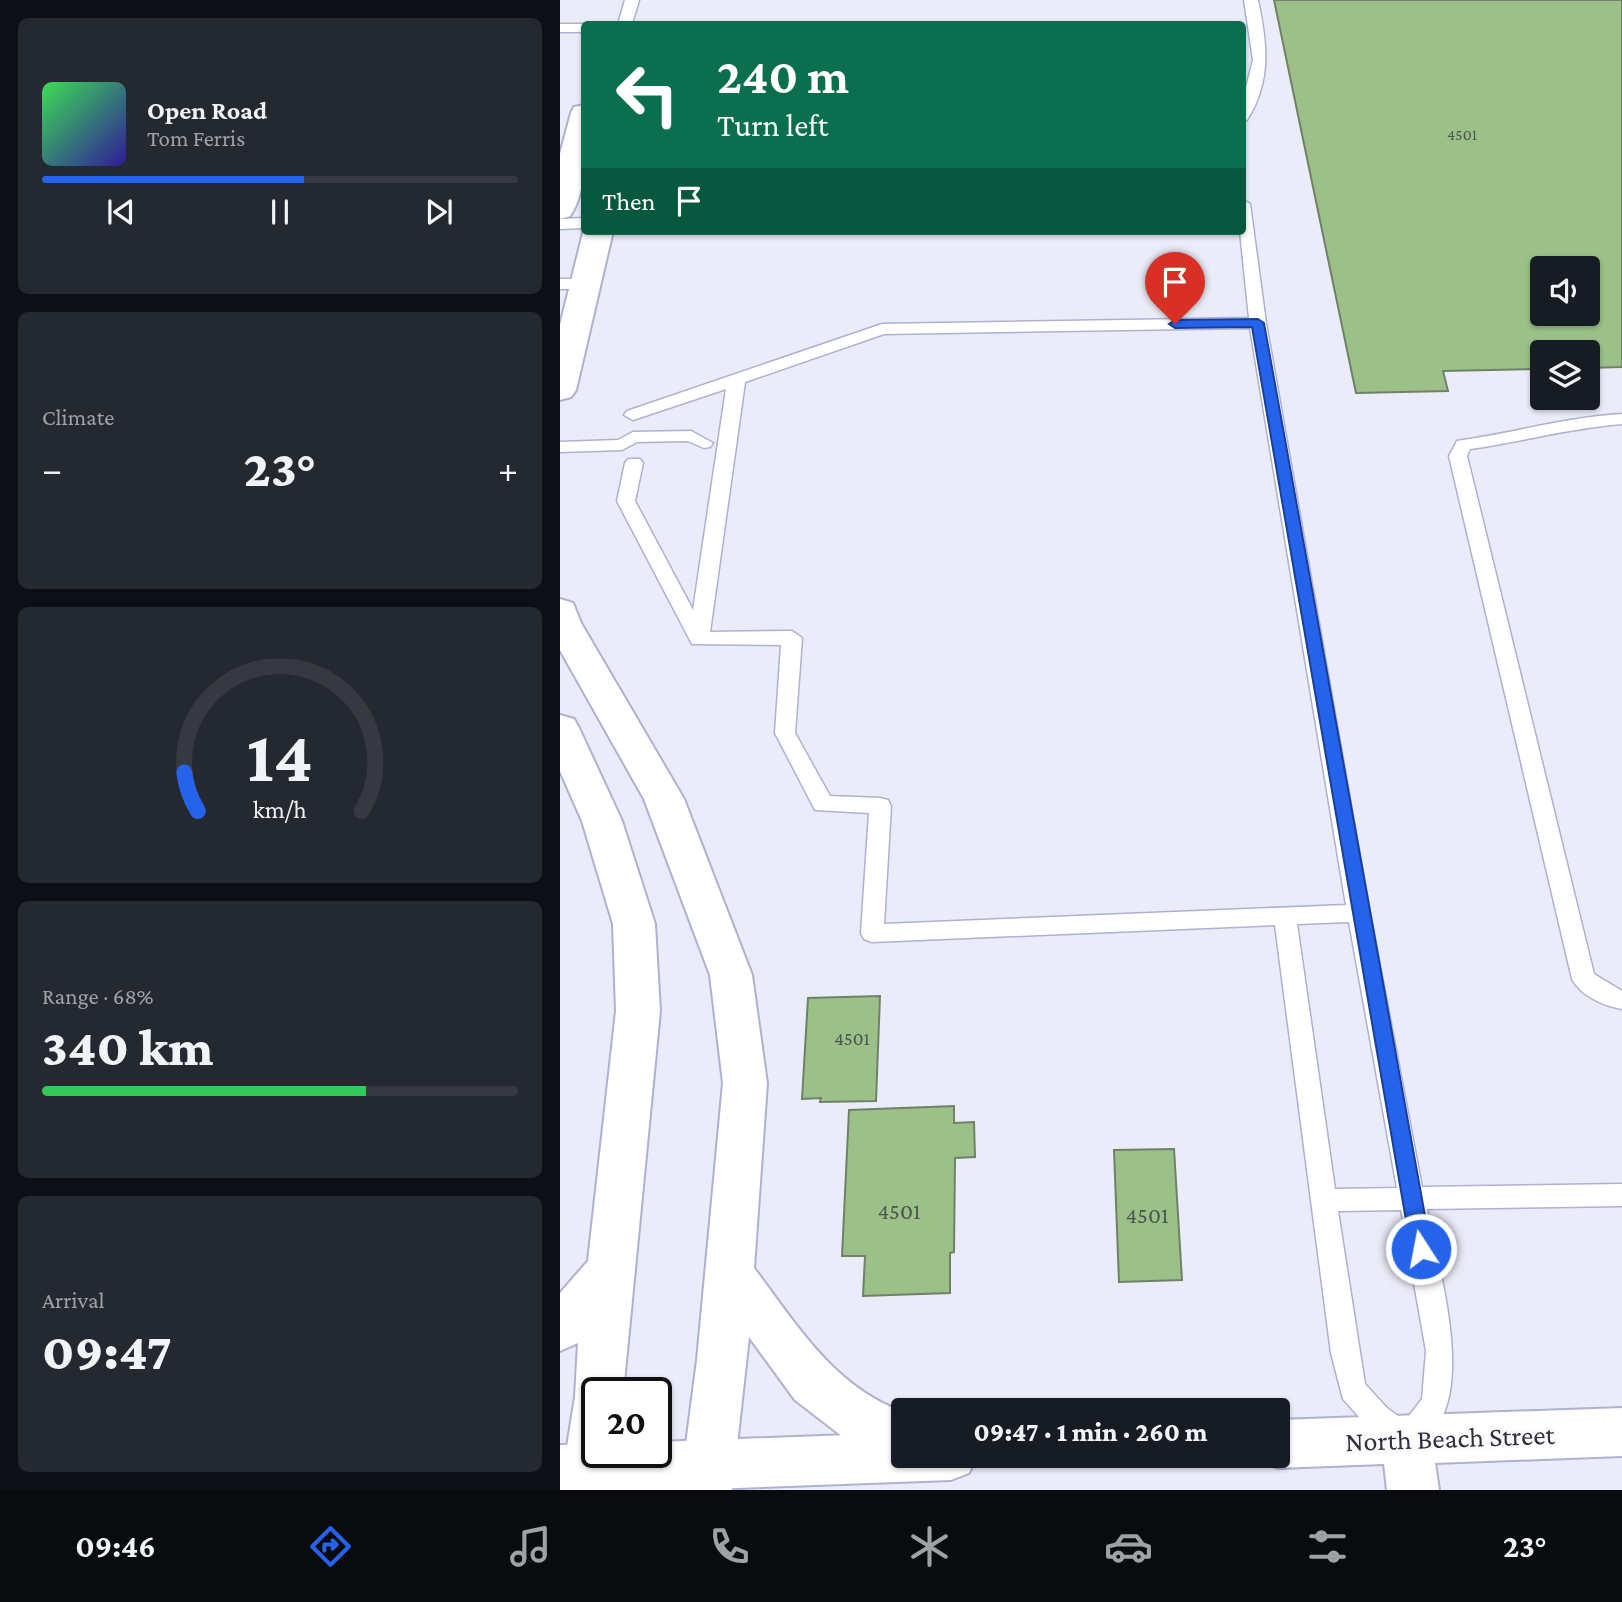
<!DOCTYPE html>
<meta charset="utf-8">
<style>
:root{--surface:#171b24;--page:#242831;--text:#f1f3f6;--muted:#9ea1a6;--line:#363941;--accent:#2563eb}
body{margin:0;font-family:"Crimson Pro",serif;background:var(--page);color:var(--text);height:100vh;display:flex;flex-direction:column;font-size:26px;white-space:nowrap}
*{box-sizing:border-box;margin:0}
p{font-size:23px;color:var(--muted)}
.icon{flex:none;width:38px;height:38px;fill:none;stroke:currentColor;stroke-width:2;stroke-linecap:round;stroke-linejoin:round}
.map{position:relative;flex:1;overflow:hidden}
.sheet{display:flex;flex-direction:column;gap:18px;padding:18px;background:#0d0f14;width:560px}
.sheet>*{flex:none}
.banner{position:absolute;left:21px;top:21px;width:665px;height:214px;border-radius:7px;box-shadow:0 2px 5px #0004;background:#0b6e4f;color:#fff;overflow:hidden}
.fabs{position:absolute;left:970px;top:256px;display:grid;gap:14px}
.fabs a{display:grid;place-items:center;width:70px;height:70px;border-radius:7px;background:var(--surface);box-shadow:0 2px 5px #0004;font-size:35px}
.speed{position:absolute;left:21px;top:1377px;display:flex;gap:14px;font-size:35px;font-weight:700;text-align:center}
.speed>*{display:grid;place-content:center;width:91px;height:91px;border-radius:50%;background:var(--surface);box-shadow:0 2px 5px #0004;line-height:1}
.speed .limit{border:4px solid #111;border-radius:10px;background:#fff;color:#111}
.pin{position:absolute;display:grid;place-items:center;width:60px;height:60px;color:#fff;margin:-72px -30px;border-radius:50% 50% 50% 0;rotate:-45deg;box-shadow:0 0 7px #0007}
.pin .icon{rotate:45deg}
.me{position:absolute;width:77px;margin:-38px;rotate:349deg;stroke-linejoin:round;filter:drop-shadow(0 0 5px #0008)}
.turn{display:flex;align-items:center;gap:24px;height:147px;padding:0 21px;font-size:32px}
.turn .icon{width:91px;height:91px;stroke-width:2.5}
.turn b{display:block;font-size:49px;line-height:60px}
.then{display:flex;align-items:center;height:66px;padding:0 21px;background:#0003;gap:14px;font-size:26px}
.big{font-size:52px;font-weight:800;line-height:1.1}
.sheet .tile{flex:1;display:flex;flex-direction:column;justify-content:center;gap:10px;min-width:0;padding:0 24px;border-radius:10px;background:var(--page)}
.sheet .dial{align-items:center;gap:0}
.dial svg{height:182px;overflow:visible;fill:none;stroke:var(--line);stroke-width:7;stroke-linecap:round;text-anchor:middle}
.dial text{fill:var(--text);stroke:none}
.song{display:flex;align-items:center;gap:21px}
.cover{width:84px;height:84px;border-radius:10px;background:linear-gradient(135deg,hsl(130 70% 55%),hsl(250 70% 35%))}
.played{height:7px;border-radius:4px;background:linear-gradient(90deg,var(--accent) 55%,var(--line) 55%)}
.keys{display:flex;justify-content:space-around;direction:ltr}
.heat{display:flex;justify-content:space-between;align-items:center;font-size:38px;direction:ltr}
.charge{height:10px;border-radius:5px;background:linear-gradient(90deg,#34c759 68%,var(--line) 0)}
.trip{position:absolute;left:331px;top:1398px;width:399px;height:70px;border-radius:7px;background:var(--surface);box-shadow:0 2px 5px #0004;font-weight:800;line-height:70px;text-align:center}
.tab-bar{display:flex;height:112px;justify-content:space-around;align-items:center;background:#090b0e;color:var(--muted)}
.tab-bar .icon{width:49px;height:49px}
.tab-bar .on{color:var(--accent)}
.tab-bar b{font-size:32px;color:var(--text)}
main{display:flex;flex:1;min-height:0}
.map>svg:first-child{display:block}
.building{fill:#9bc189;stroke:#6f8167;stroke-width:2;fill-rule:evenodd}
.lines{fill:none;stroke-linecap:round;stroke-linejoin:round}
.service-casing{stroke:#aeb1d0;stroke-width:3}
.minor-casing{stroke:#aeb1d0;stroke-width:4}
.secondary-casing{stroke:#aeb1d0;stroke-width:4}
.service{fill:#fff;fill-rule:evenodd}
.minor{fill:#fff;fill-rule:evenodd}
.secondary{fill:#fff;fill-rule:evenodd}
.route{fill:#2563eb;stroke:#184099;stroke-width:2}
.labels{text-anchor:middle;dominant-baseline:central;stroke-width:7;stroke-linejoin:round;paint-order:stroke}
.far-number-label{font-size:16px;fill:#4a5450}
.number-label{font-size:19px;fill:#4a5450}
.near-number-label{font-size:23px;fill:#4a5450}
.near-street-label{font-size:28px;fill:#2f303d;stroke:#fbfbfb}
</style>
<main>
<section class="sheet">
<div class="tile">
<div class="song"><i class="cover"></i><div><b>Open Road</b><p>Tom Ferris</p></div></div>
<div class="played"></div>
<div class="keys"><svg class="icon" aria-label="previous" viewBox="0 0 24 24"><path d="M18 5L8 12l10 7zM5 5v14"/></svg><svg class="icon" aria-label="pause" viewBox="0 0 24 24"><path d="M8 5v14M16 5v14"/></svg><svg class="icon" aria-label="next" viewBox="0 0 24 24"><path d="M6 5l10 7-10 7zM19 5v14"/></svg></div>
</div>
<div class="tile"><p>Climate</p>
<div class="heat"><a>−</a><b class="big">23°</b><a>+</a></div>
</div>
<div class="tile dial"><svg viewBox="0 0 100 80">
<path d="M14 69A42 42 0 1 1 86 69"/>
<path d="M14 69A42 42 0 0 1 8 52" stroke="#2563eb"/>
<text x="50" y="56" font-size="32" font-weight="700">14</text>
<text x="50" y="72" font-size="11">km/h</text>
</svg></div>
<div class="tile"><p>Range · 68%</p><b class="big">340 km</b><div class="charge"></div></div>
<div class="tile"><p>Arrival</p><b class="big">09:47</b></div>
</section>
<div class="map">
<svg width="1062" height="1490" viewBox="0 0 1062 1490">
<rect width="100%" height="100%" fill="#ebecf9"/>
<g class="building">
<path d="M714,0h348v367l-35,1v-16h-45v17l-99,2 5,20 -92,2zM982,268h45v45h-45z"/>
<path d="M320,996l-4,105 -56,1 1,-4 -19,1 6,-101z"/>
<path d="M394,1106v17l20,-1 1,35 -20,1 -1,94 -4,1v40l-87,3 2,-40h-23l7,-146z"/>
<path d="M614,1149l8,131 -63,2 -5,-132z"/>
</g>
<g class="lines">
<g class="service-casing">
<g id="service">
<path d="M65,0h14l-7,24h-14z"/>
<path d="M684,0h14c9,43 14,81 -11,120l-5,1v-18l11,-43z"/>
<path d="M0,24h27l-3,8h-24z"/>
<path d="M682,199l8,5 16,119 104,590 52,274 200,-3v22l-195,3c11,63 61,211 -21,243l-39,-26 -24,-27 -12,-46 -56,-428 -403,17 -8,-3 -3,-6 8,-120 -54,-3 -40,-77 6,-88 -89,-1 -75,-143 8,-38 3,-4h12l3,4 -8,38 58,109 33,-221 -93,31 -9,-5 3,-4 255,-87 367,-6 -9,-87h2zM690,328l96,577 -462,19 7,-118 -3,-6 -8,-2 -50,-2 -35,-63 7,-95 -10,-7 -82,1 35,-250 139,-48zM789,922l48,266 -62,1 -38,-265zM841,1210l25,141 -4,48 -17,22 -18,-13 -22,-24 -27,-173z"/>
<path d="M24,218v10l-24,1v-10z"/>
<path d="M0,279h25l8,5 -8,5h-25z"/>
<path d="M1062,414v10c-52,4 -101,18 -152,25l-3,7 127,518 28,17v18c-18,-3 -41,-13 -50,-30l-123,-523 8,-15 6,-1c54,-8 105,-23 159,-26z"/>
<path d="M131,431l22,12 -3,4 -6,1 -16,-7 -51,1 -15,8 -62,2v-10l58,-2 15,-8z"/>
</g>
</g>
<g class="minor-casing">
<g id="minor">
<path d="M24,105c3,30 4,86 -14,111l-10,3v-65l11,-41 3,-6z"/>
<path d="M24,229l29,2 -37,159 -5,7 -11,3v-75z"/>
<path d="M0,599l13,4 8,20 103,176 68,176 15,108 -13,185c43,57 79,118 149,144v44h10l-10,4 -60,-23 -48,-37 -46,-63 -17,153h-52l17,-130 26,-277 -13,-108 -66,-176 -84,-149z"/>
<path d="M0,715l14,4 5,9 43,93 33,103 5,87 -37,382h-26v59h19l-4,38h-52l15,-93 3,-54 -18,8v-58l28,-32 28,-250 -3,-87 -31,-103 -22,-50z"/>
</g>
</g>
<g class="secondary-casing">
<g id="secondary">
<path d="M1062,1408v48l-187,7 4,27h-52l-3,-26 -106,4 -18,-7 -2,-5h20v-36z"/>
<path d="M343,1433v23h74l-8,17 -18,7 -266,10h-125v-45l37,-1v8h59v-10z"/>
</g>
</g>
<use href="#service" class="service"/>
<use href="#minor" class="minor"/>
<use href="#secondary" class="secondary"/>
</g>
<path class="route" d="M698,319l6,4 167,926 -3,6 -7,3 -7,-3 -3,-6 -159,-922 -77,1 -6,-4 6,-4z"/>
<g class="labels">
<g class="far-number-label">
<text x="902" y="134">4501</text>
</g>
<g class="number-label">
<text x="292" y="1038">4501</text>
</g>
<g class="near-number-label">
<text x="339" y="1211">4501</text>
<text x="587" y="1215">4501</text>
</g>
<g class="near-street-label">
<text transform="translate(890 1438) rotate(-2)">North Beach Street</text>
</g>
</g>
</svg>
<div class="fabs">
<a><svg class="icon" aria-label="sound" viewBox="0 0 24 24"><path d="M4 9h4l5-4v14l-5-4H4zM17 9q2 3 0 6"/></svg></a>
<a><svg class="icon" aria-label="layers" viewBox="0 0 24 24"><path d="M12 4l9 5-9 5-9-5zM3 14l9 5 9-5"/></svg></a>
</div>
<div class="speed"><div class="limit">20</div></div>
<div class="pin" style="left:615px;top:324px;background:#d93025"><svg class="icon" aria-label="arrive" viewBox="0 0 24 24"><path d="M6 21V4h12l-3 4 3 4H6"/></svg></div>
<svg class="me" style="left:861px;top:1249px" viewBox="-20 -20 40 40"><circle r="17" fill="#2563eb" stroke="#fff" stroke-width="3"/><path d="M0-11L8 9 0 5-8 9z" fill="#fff"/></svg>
<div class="trip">09:47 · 1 min · 260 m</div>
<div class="banner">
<div class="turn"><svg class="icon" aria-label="left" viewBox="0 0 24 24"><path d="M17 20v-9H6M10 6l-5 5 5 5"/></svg><div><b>240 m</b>Turn left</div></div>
<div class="then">Then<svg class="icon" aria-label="arrive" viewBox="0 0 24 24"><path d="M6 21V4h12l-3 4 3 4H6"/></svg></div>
</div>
</div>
</main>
<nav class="tab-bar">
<b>09:46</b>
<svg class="icon on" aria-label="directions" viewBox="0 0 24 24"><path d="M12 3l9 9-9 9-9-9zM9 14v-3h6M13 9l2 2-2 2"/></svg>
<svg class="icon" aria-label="music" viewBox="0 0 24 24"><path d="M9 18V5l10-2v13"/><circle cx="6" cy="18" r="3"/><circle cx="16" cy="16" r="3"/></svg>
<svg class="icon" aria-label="phone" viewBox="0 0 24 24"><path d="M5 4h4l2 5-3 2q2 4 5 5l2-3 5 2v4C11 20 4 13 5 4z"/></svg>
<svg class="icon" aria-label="climate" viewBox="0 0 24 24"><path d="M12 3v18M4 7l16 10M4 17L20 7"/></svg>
<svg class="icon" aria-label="car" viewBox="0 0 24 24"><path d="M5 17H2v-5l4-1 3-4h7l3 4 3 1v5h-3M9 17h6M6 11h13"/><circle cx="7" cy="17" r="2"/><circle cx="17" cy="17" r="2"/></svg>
<svg class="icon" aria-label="filters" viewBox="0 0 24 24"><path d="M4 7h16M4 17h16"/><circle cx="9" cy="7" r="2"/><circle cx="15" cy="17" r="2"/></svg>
<b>23°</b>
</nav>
